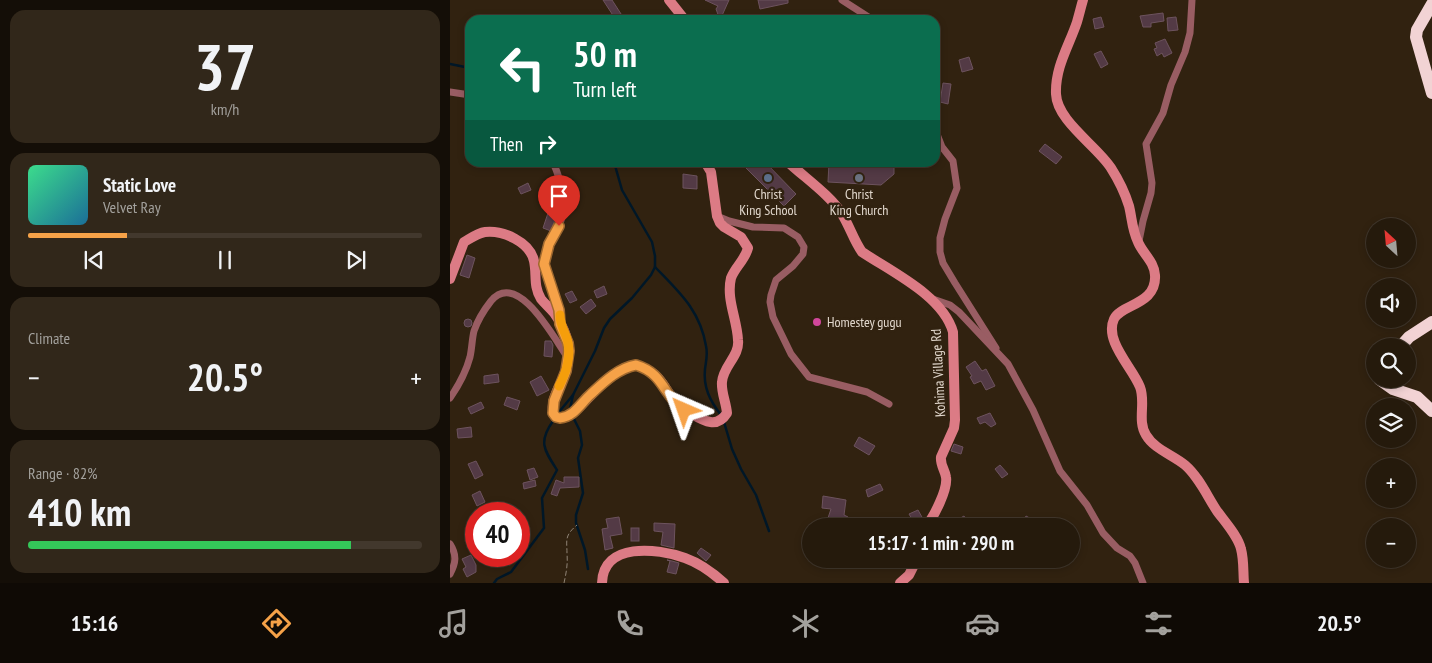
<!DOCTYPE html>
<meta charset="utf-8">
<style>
:root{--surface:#251a0c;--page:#31271a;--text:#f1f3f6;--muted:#a3a19d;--line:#42382d;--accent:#f6a248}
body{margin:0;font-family:"PT Sans Narrow",sans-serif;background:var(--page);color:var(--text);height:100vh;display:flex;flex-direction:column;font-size:19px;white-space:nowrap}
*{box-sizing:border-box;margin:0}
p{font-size:16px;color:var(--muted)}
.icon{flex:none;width:28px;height:28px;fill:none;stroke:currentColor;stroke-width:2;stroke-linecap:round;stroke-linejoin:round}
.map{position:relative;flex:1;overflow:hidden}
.drawer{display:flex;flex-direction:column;gap:10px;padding:10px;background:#140e07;width:450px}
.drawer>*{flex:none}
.top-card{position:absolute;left:15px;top:15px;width:475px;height:152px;border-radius:15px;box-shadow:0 2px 8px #0003,0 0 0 1px var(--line);background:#0b6e4f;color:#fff;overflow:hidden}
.needle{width:32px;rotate:334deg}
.buttons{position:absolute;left:916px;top:218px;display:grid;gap:10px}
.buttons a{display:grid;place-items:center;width:50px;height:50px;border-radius:50%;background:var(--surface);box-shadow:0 2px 8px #0003,0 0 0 1px var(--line);font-size:25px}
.speed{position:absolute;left:15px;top:502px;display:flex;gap:10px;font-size:25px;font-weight:700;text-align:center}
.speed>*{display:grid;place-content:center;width:65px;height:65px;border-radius:50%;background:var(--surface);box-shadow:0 2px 8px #0003,0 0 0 1px var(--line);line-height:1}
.speed .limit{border:8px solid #d22;background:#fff;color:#111}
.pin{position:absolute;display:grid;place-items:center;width:42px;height:42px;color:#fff;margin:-51px -21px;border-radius:50% 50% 50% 0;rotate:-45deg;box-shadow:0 0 5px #0007}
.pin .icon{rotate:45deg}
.me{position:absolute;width:55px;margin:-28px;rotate:317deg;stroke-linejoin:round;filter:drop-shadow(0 0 4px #0008)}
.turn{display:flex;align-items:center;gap:18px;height:105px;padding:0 25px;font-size:22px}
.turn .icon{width:65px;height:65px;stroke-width:2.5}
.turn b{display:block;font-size:35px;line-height:42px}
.then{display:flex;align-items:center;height:48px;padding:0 25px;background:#0003;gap:10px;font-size:19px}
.big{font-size:38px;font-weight:600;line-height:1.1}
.drawer .widget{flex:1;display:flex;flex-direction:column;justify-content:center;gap:8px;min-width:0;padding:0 18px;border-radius:15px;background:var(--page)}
.drawer .dial{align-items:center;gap:0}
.dial b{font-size:65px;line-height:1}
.song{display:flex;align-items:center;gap:15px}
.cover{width:60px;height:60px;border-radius:8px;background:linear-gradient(135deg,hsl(150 70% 55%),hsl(200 70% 35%))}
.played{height:5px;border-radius:2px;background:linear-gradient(90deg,var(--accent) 25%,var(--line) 25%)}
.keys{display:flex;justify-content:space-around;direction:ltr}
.heat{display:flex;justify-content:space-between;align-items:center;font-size:28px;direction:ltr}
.charge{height:8px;border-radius:4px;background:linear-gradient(90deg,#34c759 82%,var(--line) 0)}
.trip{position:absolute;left:352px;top:518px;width:278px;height:50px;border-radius:25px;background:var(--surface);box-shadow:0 2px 8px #0003,0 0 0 1px var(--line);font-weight:600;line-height:50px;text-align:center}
.dock{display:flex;height:80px;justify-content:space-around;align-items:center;background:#0f0a05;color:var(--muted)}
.dock .icon{width:35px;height:35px}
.dock .current{color:var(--accent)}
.dock b{font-size:22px;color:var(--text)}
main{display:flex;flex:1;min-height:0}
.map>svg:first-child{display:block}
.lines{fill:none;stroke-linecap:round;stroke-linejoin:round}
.stream{stroke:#001727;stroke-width:2.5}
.building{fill:#533a45;stroke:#6d535e}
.path{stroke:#908476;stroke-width:1;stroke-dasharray:5 2.5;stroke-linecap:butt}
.street{stroke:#995d63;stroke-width:7}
.secondary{stroke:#dc7b85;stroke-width:10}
.highway{stroke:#f2d3d4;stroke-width:12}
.route-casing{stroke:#a0692f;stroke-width:12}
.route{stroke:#f6a248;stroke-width:9}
.slow{stroke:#f59e0b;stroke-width:9}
.service-dot{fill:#5c6f8a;stroke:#312210;stroke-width:2}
.worship-dot{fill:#6b7280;stroke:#312210;stroke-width:2}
.hotel-dot{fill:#d1479c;stroke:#312210;stroke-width:2}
.labels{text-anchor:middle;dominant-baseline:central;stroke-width:5;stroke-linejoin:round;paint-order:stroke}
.poi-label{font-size:14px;fill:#e1d7cc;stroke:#312210}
.street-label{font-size:14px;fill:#e1d7cc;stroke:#312210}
</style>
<main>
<section class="drawer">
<div class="widget dial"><b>37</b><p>km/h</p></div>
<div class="widget">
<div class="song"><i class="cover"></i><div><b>Static Love</b><p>Velvet Ray</p></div></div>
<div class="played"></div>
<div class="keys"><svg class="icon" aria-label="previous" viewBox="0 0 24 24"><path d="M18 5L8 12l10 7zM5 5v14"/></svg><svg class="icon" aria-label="pause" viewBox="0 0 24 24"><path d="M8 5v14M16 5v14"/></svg><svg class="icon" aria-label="next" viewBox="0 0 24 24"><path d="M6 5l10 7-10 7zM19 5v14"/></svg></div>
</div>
<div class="widget"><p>Climate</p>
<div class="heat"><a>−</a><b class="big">20.5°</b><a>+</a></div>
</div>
<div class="widget"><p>Range · 82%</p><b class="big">410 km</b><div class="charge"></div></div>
</section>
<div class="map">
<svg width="982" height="583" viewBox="0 0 982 583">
<rect width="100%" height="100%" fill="#312210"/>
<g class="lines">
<g class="stream">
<path d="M0,64l20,4"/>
<path d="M205,267c24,25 45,43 51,79 2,8 0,15 -1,23 -2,18 5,32 16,46"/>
<path d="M109,412l14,-17 22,-44 9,-23 6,-9 22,-21 19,-23 4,-8v-11l-3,-14 -30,-52 -8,-28"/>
<path d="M121,412l-1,-3 3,-14"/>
<path d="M123,417l7,14 2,14 -4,13 5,35 -7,22v8l9,27 3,19"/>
<path d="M274,422l8,27 9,20 15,26 13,36"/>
<path d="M44,583l3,-4 14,-7 33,-44 -2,-30 15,-28c-13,-20 -19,-28 -4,-49"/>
</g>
</g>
<g class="building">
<path d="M153,0h9l11,17 -7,3z"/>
<path d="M255,0h24l-9,20 -4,-11 2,-3z"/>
<path d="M308,0h30v3l-28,6z"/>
<path d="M713,13l1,8 -13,2v4h-8l-3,-11z"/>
<path d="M651,17l3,10 -9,2 -2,-10z"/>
<path d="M726,17l2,13 -10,1 -1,-13z"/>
<path d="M715,39l7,14 -8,4 -2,-4 -5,3 -3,-7 3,-1 -2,-5z"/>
<path d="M651,51l7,13 -7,4 -7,-14z"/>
<path d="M519,57l4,12 -11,3 -3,-12z"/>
<path d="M493,83l8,1 -3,20 -8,-2z"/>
<path d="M595,144l17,13 -6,7 -17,-13z"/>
<path d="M290,162h25l31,32 -12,12z"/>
<path d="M379,162h65v12l-13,11 -53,-3z"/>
<path d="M233,174l14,2v13l-14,-1z"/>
<path d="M78,183l3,7 -10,4 -3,-6z"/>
<path d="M99,210l8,3 -6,18 -8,-3z"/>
<path d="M17,255l8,3 -6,20 -9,-3z"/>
<path d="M154,286l3,8 -10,4 -3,-7z"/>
<path d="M122,291l5,9 -7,3 -5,-9z"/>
<path d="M141,299l5,7 -10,8 -6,-7z"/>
<circle cx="18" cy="323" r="4"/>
<path d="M95,341h6l2,4 -1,12 -8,-1z"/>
<path d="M525,361l7,10 4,-2 9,17 -9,4 -5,-9 -7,3 -4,-7 2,-1 -6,-9z"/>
<path d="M48,374l1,8 -15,2v-8z"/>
<path d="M91,376l8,14 -12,6 -7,-14z"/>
<path d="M57,397l13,4 -3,9 -13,-5z"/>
<path d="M31,402l3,6 -13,6 -3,-6z"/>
<path d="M540,413l6,11 -5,3 -6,-5 -5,2 -3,-6z"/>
<path d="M21,427l1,10 -14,1 -1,-9z"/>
<path d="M409,437l16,9 -6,9 -15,-9z"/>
<path d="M504,444l9,3 -2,7 -10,-3z"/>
<path d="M26,461l7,14 -8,4 -7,-15z"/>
<path d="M550,465l8,9 -6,4 -7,-9z"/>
<path d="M84,468l4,9 -8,3 -3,-10z"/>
<path d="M114,477h15v10l-19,1 -3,8 -6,-2 5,-14 8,3z"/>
<path d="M85,480l1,6 -12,3 -1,-6z"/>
<path d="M430,484l3,6 -15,7 -2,-7z"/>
<path d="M30,491l5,11 -8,4 -5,-11z"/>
<path d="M373,496l23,4 -2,15 4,2 -2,6 -18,-5 3,-9 -9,-1z"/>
<path d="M468,510l5,9 -4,7h-3l-7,-12z"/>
<path d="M514,516l5,8 -9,2 -3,-6z"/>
<path d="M576,516l11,6 -3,4h-13z"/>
<path d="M169,517l3,17 -12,2 3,12 -8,2 -3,-21 6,-1 -2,-9z"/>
<path d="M204,523l21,1 -1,24 -13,-3 2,-13 -9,-1z"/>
<rect x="181" y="528" width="8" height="13"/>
<path d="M251,548l10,7 -5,6 -9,-8z"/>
<path d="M21,555l5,10v7l-9,5 -4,-8 3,-2 -4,-8z"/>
<path d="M39,556h4l7,5 -4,6 -10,-6z"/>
<path d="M217,560l5,1 7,2 -3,11 -9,-2 3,-11z"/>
</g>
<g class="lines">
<path class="path" d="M114,583c2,-9 4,-19 3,-29 0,-14 -3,-18 10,-29"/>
<g class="street">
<path d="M392,0l31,20"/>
<path d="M485,57l2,11 -2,11"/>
<path d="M0,92l20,3"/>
<path d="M485,129l7,18 11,14 4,27 -12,31 -5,19v14l3,11 12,20 41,65"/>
<path d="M103,162c9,21 15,43 6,64 -6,13 -16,24 -15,40 2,19 15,35 16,55"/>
<path d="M267,216l12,5 24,6 31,1 14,9 6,10 -1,7 -10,12 -17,14 -5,15 -1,7 3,15 18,37 18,23 58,15 22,12"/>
<path d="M689,241l4,-20 8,-28 1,-10 -6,-39 17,-31 8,-28 14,-33 5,-19 2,-33"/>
<path d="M480,298l20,7 9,7 49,52 25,46 27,61 27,34 16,28 14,15 13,8 5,7 8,20"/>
<path d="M0,398c9,-13 16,-26 20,-41 2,-9 2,-18 4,-26 4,-12 10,-21 17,-30 27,-32 64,39 77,57"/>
<path d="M0,544c7,11 6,19 0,30"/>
</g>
<g class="secondary">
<path d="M219,0l16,20"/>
<path d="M633,0c-2,7 -4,15 -6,22 -8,24 -22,45 -21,72 1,27 41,52 55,74 7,11 14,25 18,38 3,12 3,24 9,36 5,12 16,19 17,33 2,30 -34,29 -41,44 -10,22 18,48 26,68 6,15 -3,34 6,48 8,14 27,20 39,30 14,12 22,31 32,46 8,11 21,25 24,38 3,11 2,23 3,34"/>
<path d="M338,162c17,16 42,33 54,52 8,13 12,27 20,38 30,20 81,44 91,80l2,88 -1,8 -13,29c-1,8 4,13 5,20 2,12 -12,40 -20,49"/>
<path d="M0,279l14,-37c7,-4 14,-9 21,-10 18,-2 45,10 49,29 3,13 -1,25 7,38 4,5 9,9 13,14 7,9 14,24 14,35 1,7 0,16 -2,23 -4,13 -20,33 -10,46 7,2 13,0 18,-5 19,-16 36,-43 61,-47 8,2 15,5 21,11 9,8 13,20 21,28 4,4 9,6 13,9 14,8 27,16 37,0 -1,-11 -6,-21 -5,-31 1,-16 18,-26 16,-42 -1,-21 -12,-41 -7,-62 4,-11 14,-18 17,-30l-7,-11 -17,-10 -4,-4 -3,-7 -6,-44 -6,-10"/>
<path d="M152,583c1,-41 55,-35 83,-25 14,5 28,15 39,25"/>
<path d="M450,583l9,-8 8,-16"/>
</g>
<g class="highway">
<path d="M982,4l-15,26 -1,7 16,56"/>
<path d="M951,346l8,-9 23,-15"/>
<path d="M929,379l14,10 24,8 15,14"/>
</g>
</g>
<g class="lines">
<g class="route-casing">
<path id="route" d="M109,226l-10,18 -5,20 15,46 1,14 8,19 1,8 -3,20 -12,30 -1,12 3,4 4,1c14,-1 21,-15 30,-23 13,-12 28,-27 46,-30 29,9 26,30 48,45"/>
</g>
<use href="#route" class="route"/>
<path class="slow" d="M109,386c7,-13 12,-28 9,-43 -2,-10 -8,-17 -8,-28"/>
</g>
<circle class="service-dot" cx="318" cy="178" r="5"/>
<circle class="worship-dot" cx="409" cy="178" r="5"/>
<circle class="hotel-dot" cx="367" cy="322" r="5"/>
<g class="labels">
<g class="poi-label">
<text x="318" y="194">Christ<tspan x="318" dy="16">King School</tspan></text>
<text x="409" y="194">Christ<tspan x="409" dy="16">King Church</tspan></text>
<text x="377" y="322" text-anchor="start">Homestey gugu</text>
</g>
<g class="street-label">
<text transform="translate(488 373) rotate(-93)">Kohima Village Rd</text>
</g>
</g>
</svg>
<div class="buttons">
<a><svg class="needle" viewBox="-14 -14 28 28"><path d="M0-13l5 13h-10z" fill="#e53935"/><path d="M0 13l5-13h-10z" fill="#a3a19d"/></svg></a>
<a><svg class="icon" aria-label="sound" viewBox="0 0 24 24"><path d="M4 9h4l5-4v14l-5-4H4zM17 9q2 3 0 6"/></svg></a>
<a><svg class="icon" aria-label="search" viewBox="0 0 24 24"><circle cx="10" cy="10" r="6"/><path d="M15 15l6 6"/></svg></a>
<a><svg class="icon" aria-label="layers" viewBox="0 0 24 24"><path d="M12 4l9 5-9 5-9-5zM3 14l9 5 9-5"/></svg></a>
<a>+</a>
<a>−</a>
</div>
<div class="speed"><div class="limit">40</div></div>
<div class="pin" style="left:109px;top:226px;background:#d93025"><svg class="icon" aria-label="arrive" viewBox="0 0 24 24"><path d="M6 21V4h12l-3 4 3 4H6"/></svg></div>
<svg class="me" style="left:234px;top:410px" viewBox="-20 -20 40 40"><path d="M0-17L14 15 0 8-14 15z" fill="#f6a248" stroke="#fff" stroke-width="4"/></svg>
<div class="trip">15:17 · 1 min · 290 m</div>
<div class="top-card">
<div class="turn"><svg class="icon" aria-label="left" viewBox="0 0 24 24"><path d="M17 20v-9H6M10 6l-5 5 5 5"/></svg><div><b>50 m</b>Turn left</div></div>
<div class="then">Then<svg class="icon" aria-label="right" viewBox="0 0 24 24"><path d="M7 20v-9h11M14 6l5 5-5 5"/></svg></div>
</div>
</div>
</main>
<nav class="dock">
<b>15:16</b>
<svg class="icon current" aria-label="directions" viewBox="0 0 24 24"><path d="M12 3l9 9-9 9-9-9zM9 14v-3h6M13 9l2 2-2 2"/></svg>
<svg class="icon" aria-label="music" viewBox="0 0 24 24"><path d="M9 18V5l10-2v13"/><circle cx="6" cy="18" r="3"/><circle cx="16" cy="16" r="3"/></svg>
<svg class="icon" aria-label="phone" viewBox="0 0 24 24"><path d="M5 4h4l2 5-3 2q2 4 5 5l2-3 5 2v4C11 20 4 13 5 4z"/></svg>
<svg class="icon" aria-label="climate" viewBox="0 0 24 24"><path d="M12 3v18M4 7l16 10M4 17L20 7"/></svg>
<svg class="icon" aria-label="car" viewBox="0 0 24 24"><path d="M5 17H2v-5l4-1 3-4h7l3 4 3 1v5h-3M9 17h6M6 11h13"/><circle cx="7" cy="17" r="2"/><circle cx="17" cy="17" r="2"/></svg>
<svg class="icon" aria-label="filters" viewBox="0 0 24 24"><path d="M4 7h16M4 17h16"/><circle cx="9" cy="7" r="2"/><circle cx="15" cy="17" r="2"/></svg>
<b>20.5°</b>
</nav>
